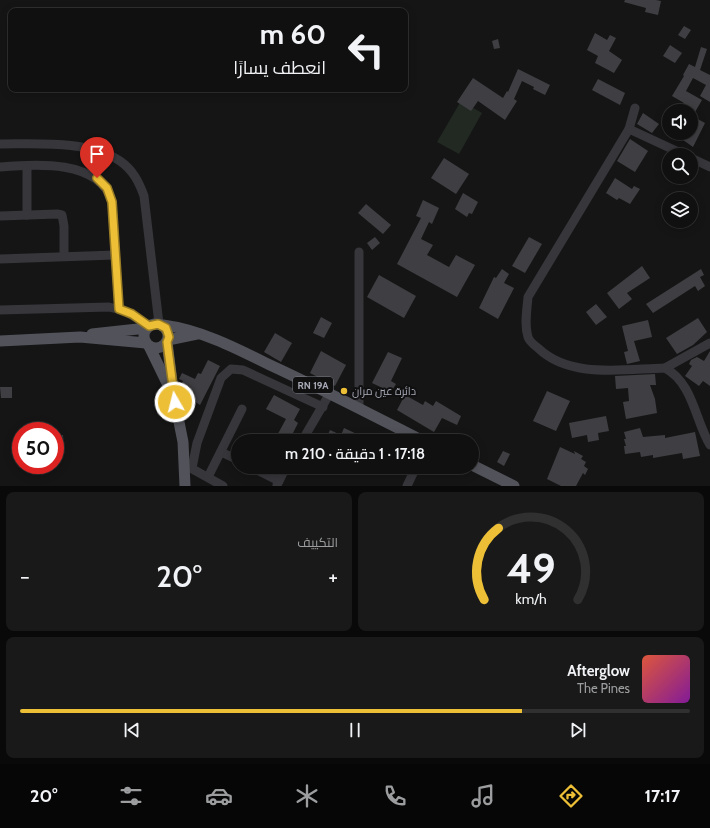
<!DOCTYPE html>
<html lang="ar">
<meta charset="utf-8">
<style>
:root{--surface:#101010;--page:#191919;--text:#f1f3f6;--muted:#9c9d9f;--line:#303030;--accent:#ecbf36}
body{margin:0;font-family:Cabin,Cairo,sans-serif;background:var(--page);color:var(--text);direction:rtl;height:100vh;display:flex;flex-direction:column;font-size:15px;white-space:nowrap}
*{box-sizing:border-box;margin:0}
p{font-size:13px;color:var(--muted)}
.icon{flex:none;width:22px;height:22px;fill:none;stroke:currentColor;stroke-width:2;stroke-linecap:round;stroke-linejoin:round}
.map{position:relative;height:486px;overflow:hidden;direction:ltr}
.sheet{display:flex;flex-direction:column;gap:6px;padding:6px;background:#090909;flex:1}
.sheet>*{flex:none}
.banner{position:absolute;left:8px;top:8px;width:400px;height:84px;border-radius:8px;box-shadow:0 2px 10px #0003,0 0 0 1px var(--line);direction:rtl;background:#101010;color:var(--text);overflow:hidden}
.controls{position:absolute;left:662px;top:104px;display:grid;gap:8px}
.controls a{display:grid;place-items:center;width:36px;height:36px;border-radius:50%;background:var(--surface);box-shadow:0 2px 10px #0003,0 0 0 1px var(--line);font-size:20px}
.speed{position:absolute;left:12px;top:422px;display:flex;gap:8px;font-size:20px;font-weight:700;text-align:center}
.speed>*{display:grid;place-content:center;width:52px;height:52px;border-radius:50%;background:var(--surface);box-shadow:0 2px 10px #0003,0 0 0 1px var(--line);line-height:1}
.speed .limit{border:6px solid #d22;background:#fff;color:#111}
.pin{position:absolute;display:grid;place-items:center;width:34px;height:34px;color:#fff;margin:-41px -17px;border-radius:50% 50% 50% 0;rotate:-45deg;box-shadow:0 0 4px #0007}
.pin .icon{rotate:45deg}
.me{position:absolute;width:44px;margin:-22px;rotate:352deg;stroke-linejoin:round;filter:drop-shadow(0 0 3px #0008)}
.turn{display:flex;align-items:center;gap:14px;height:84px;padding:0 16px;font-size:18px}
.turn .icon{width:52px;height:52px;stroke-width:2.5}
.turn b{display:block;font-size:28px;line-height:34px}
.big{font-size:30px;font-weight:600;line-height:1.1}
.sheet .widget{flex:1;display:flex;flex-direction:column;justify-content:center;gap:6px;min-width:0;padding:0 14px;border-radius:8px;background:var(--page)}
.sheet .dial{align-items:center;gap:0}
.dial svg{height:104px;overflow:visible;fill:none;stroke:var(--line);stroke-width:7;stroke-linecap:round;text-anchor:middle}
.dial text{fill:var(--text);stroke:none}
.song{display:flex;align-items:center;gap:12px}
.cover{width:48px;height:48px;border-radius:6px;background:linear-gradient(135deg,hsl(10 70% 55%),hsl(290 70% 35%))}
.played{height:4px;border-radius:2px;background:linear-gradient(90deg,var(--accent) 75%,var(--line) 75%)}
.keys{display:flex;justify-content:space-around;direction:ltr}
.heat{display:flex;justify-content:space-between;align-items:center;font-size:22px;direction:ltr}
.sheet .tiles{flex:1;display:grid;gap:6px;grid-template-columns:1fr 1fr}
.widget:last-child{grid-column:span 2}
.trip{position:absolute;left:231px;top:434px;width:248px;height:40px;border-radius:20px;background:var(--surface);box-shadow:0 2px 10px #0003,0 0 0 1px var(--line);font-weight:600;line-height:40px;text-align:center;direction:rtl}
.tabs{display:flex;height:64px;justify-content:space-around;align-items:center;background:#060606;color:var(--muted)}
.tabs .icon{width:28px;height:28px}
.tabs .current{color:var(--accent)}
.tabs b{font-size:18px;color:var(--text)}
.map>svg:first-child{display:block}
.green{fill:#212922}
.building{fill:#3f3f43}
.lines{fill:none;stroke-linecap:round;stroke-linejoin:round}
.minor{stroke:#36363b;stroke-width:9}
.major{stroke:#52535a;stroke-width:11}
.route-casing{stroke:#997c23;stroke-width:10}
.route{stroke:#ecbf36;stroke-width:7}
.poi-dot{fill:#ecbf36;stroke:#101011;stroke-width:1.5}
.labels{text-anchor:middle;dominant-baseline:central;stroke-width:4;stroke-linejoin:round;paint-order:stroke}
.shield{fill:#101011;stroke:#7a7c84;stroke-width:1}
.shield-label{font-size:10px;font-weight:bold;fill:#a7aab6}
.poi-label{font-size:11px;fill:#a7aab6;stroke:#101011;text-anchor:start}
</style>
<div class="map">
<svg width="710" height="486" viewBox="0 0 710 486">
<rect width="100%" height="100%" fill="#151516"/>
<path class="green" d="M461,101l21,12 -23,41 -22,-12z"/>
<g class="building">
<path d="M625,0h31l5,1 -3,14 -13,-3 1,-4 -22,-6z"/>
<path d="M684,26l7,4 -6,9 -7,-4z"/>
<path d="M595,33l12,7 3,-5 6,3 -7,13 13,9 -8,13 -19,-10 3,-7 -11,-6z"/>
<path d="M498,39l2,9 -6,1 -2,-8z"/>
<path d="M670,45l12,8 -7,10 -12,-7z"/>
<path d="M701,47l6,2 -7,21 10,5v27l-10,-6 6,-11 -13,-7 -7,13 16,9 -7,12 -13,-6 2,-3 -12,-7 12,-20 -1,-1 6,-11 6,3z"/>
<path d="M518,69l32,16 -5,10 -12,-6 1,-2 -12,-6 -8,18 3,2 -12,19 -27,-19 -7,10 -14,-9 16,-24 30,20 4,-7 1,1z"/>
<path d="M598,79l27,14 -5,12 -28,-15z"/>
<path d="M643,113l16,11 -7,9 -15,-9z"/>
<path d="M694,117l11,6 -12,24 -20,-14h18v-9z"/>
<path d="M630,139l18,12 -13,21 -18,-11z"/>
<path d="M444,158l25,16 -13,20 -25,-16z"/>
<path d="M615,178l17,11 2,-3 6,3 -10,15 -11,-6 -2,2 -11,-7z"/>
<path d="M463,193l15,9 -6,12 -3,-1 -2,4 -12,-8z"/>
<path d="M423,200l16,8 -7,16 -3,-2 -8,17 12,6 -6,10 22,12 7,-12 19,10 -18,32 -60,-33 24,-46 -5,-2z"/>
<path d="M366,204l25,21 -8,9 -25,-21z"/>
<path d="M375,237l5,6 -8,7 -5,-7z"/>
<path d="M529,237l13,7 -17,29 -13,-7z"/>
<path d="M642,266l8,12 -23,15 5,6 -13,10 -12,-16z"/>
<path d="M502,269l7,5 -5,9 10,5 -16,31 -19,-11 15,-31 2,1z"/>
<path d="M701,269l3,6 -4,2 5,9 -7,5 -3,-5 -42,27 -7,-9z"/>
<path d="M379,275l37,21 -12,22 -37,-21z"/>
<path d="M596,304l11,13 -11,8 -10,-13z"/>
<path d="M321,317l11,6 -8,15 -11,-5z"/>
<path d="M698,318l9,14 -14,13 -16,9 -11,-16z"/>
<path d="M648,320l4,17 -18,4 6,20 -13,3 -3,-12 4,-1 -6,-25z"/>
<path d="M275,333l17,10 -11,19 -17,-10z"/>
<path d="M321,351l25,14 -11,21 -25,-13z"/>
<path d="M710,351v35l-7,-5 -4,5 -14,-10 7,-10 -3,-2 2,-4 6,-3 7,4z"/>
<path d="M388,352l14,6 -11,23 5,3 -5,8 -19,-9z"/>
<path d="M208,360l12,6 -20,39 -19,-12 -1,-7 3,-5 -4,-2 3,-6 13,6 3,-6 3,1z"/>
<path d="M655,374l1,11h-6l5,14 2,14 -31,6 -3,-17 6,-1 -1,-13 -12,1 -1,-13z"/>
<path d="M0,387h12v11h-11z"/>
<path d="M547,391l23,10 -14,30 -23,-10z"/>
<path d="M274,395l26,14 -6,11 4,3 -9,18h-15l12,-22 -20,-10z"/>
<path d="M405,395l18,10 2,-4 8,5 3,-5 25,15 -4,9 -15,-7 -8,14 -37,-22z"/>
<path d="M606,416l3,15 -11,2 1,7 -11,2 -1,-7 -15,3 -3,-15z"/>
<path d="M344,428l28,13h-47l5,-11 11,5z"/>
<path d="M640,428l3,9 22,-2v3l30,-6 5,24 -17,3 -1,-6 -29,5v-3l-12,2 -1,-5 -15,2 -1,-8h2l-2,-7h2l-2,-7z"/>
<path d="M63,435l1,12 -8,1 -1,-12z"/>
<path d="M560,447l15,7 -1,-3 9,5 -2,3 5,3 -2,4 4,3 -3,6 -2,-2 -7,13h-15l-14,-7z"/>
<path d="M503,451l7,3 -6,12 -7,-4z"/>
</g>
<g class="lines">
<g class="minor">
<path d="M635,108l-6,21 -101,168c-1,13 -4,27 0,40 1,4 6,8 10,11 32,31 85,21 127,20 28,15 30,52 45,77"/>
<path d="M629,129l56,26"/>
<path d="M0,144c36,0 90,-4 120,17 13,9 19,21 24,35l15,128"/>
<path d="M691,158l19,9"/>
<path d="M0,167c35,-3 100,-8 112,35l7,107"/>
<path d="M27,167v48"/>
<path d="M0,216l57,-2 5,1 2,11v30"/>
<path d="M0,259l115,-4"/>
<path d="M0,310l109,-3 16,4 24,15"/>
<path d="M665,368l45,-25"/>
<path d="M359,408v-156"/>
<path d="M302,441l28,-48"/>
<path d="M221,452l17,8"/>
<path d="M187,466l36,20"/>
<path d="M251,467l28,14"/>
<path d="M332,467h5"/>
<path d="M192,468l5,-25 24,-65 10,-9 12,1 80,37"/>
<path d="M208,477l34,-68"/>
<path d="M277,485l9,-18"/>
<path d="M407,486l9,-19"/>
</g>
<g class="major">
<circle cx="156" cy="336" r="12"/>
<path d="M163,325c38,5 73,23 107,40 52,24 102,50 153,76"/>
<path d="M92,334l55,-6"/>
<path d="M168,340l29,-6"/>
<path d="M0,341l80,-4 66,6"/>
<path d="M167,342l7,55 9,45 2,44"/>
<path d="M149,346l20,41"/>
<path d="M472,465l42,21"/>
</g>
</g>
<g class="lines">
<g class="route-casing">
<path id="route" d="M97,178l10,10 5,14 7,107 13,5 17,12 9,-2 8,4 3,9 -2,5 8,60"/>
</g>
<use href="#route" class="route"/>
</g>
<circle class="poi-dot" cx="344" cy="391" r="4"/>
<g class="labels">
<rect class="shield" x="293" y="377" width="40" height="16" rx="3"/>
<g class="shield-label">
<text x="313" y="385">RN 19A</text>
</g>
<g class="poi-label">
<text x="352" y="391">دائرة عين مران</text>
</g>
</g>
</svg>
<div class="controls">
<a><svg class="icon" aria-label="sound" viewBox="0 0 24 24"><path d="M4 9h4l5-4v14l-5-4H4zM17 9q2 3 0 6"/></svg></a>
<a><svg class="icon" aria-label="search" viewBox="0 0 24 24"><circle cx="10" cy="10" r="6"/><path d="M15 15l6 6"/></svg></a>
<a><svg class="icon" aria-label="layers" viewBox="0 0 24 24"><path d="M12 4l9 5-9 5-9-5zM3 14l9 5 9-5"/></svg></a>
</div>
<div class="speed"><div class="limit">50</div></div>
<div class="pin" style="left:97px;top:178px;background:#d93025"><svg class="icon" aria-label="arrive" viewBox="0 0 24 24"><path d="M6 21V4h12l-3 4 3 4H6"/></svg></div>
<svg class="me" style="left:175px;top:402px" viewBox="-20 -20 40 40"><circle r="17" fill="#ecbf36" stroke="#fff" stroke-width="3"/><path d="M0-11L8 9 0 5-8 9z" fill="#fff"/></svg>
<div class="trip">17:18 · 1 دقيقة · 210 m</div>
<div class="banner">
<div class="turn"><svg class="icon" aria-label="left" viewBox="0 0 24 24"><path d="M17 20v-9H6M10 6l-5 5 5 5"/></svg><div><b>60 m</b>انعطف يسارًا</div></div>
</div>
</div>
<section class="sheet">
<div class="tiles">
<div class="widget dial"><svg viewBox="0 0 100 80">
<path d="M14 69A42 42 0 1 1 86 69"/>
<path d="M14 69A42 42 0 0 1 25 14" stroke="#ecbf36"/>
<text x="50" y="56" font-size="32" font-weight="700">49</text>
<text x="50" y="72" font-size="11">km/h</text>
</svg></div>
<div class="widget"><p>التكييف</p>
<div class="heat"><a>−</a><b class="big">20°</b><a>+</a></div>
</div>
<div class="widget">
<div class="song"><i class="cover"></i><div><b>Afterglow</b><p>The Pines</p></div></div>
<div class="played"></div>
<div class="keys"><svg class="icon" aria-label="previous" viewBox="0 0 24 24"><path d="M18 5L8 12l10 7zM5 5v14"/></svg><svg class="icon" aria-label="pause" viewBox="0 0 24 24"><path d="M8 5v14M16 5v14"/></svg><svg class="icon" aria-label="next" viewBox="0 0 24 24"><path d="M6 5l10 7-10 7zM19 5v14"/></svg></div>
</div>
</div>
</section>
<nav class="tabs">
<b>17:17</b>
<svg class="icon current" aria-label="directions" viewBox="0 0 24 24"><path d="M12 3l9 9-9 9-9-9zM9 14v-3h6M13 9l2 2-2 2"/></svg>
<svg class="icon" aria-label="music" viewBox="0 0 24 24"><path d="M9 18V5l10-2v13"/><circle cx="6" cy="18" r="3"/><circle cx="16" cy="16" r="3"/></svg>
<svg class="icon" aria-label="phone" viewBox="0 0 24 24"><path d="M5 4h4l2 5-3 2q2 4 5 5l2-3 5 2v4C11 20 4 13 5 4z"/></svg>
<svg class="icon" aria-label="climate" viewBox="0 0 24 24"><path d="M12 3v18M4 7l16 10M4 17L20 7"/></svg>
<svg class="icon" aria-label="car" viewBox="0 0 24 24"><path d="M5 17H2v-5l4-1 3-4h7l3 4 3 1v5h-3M9 17h6M6 11h13"/><circle cx="7" cy="17" r="2"/><circle cx="17" cy="17" r="2"/></svg>
<svg class="icon" aria-label="filters" viewBox="0 0 24 24"><path d="M4 7h16M4 17h16"/><circle cx="9" cy="7" r="2"/><circle cx="15" cy="17" r="2"/></svg>
<b>20°</b>
</nav>
